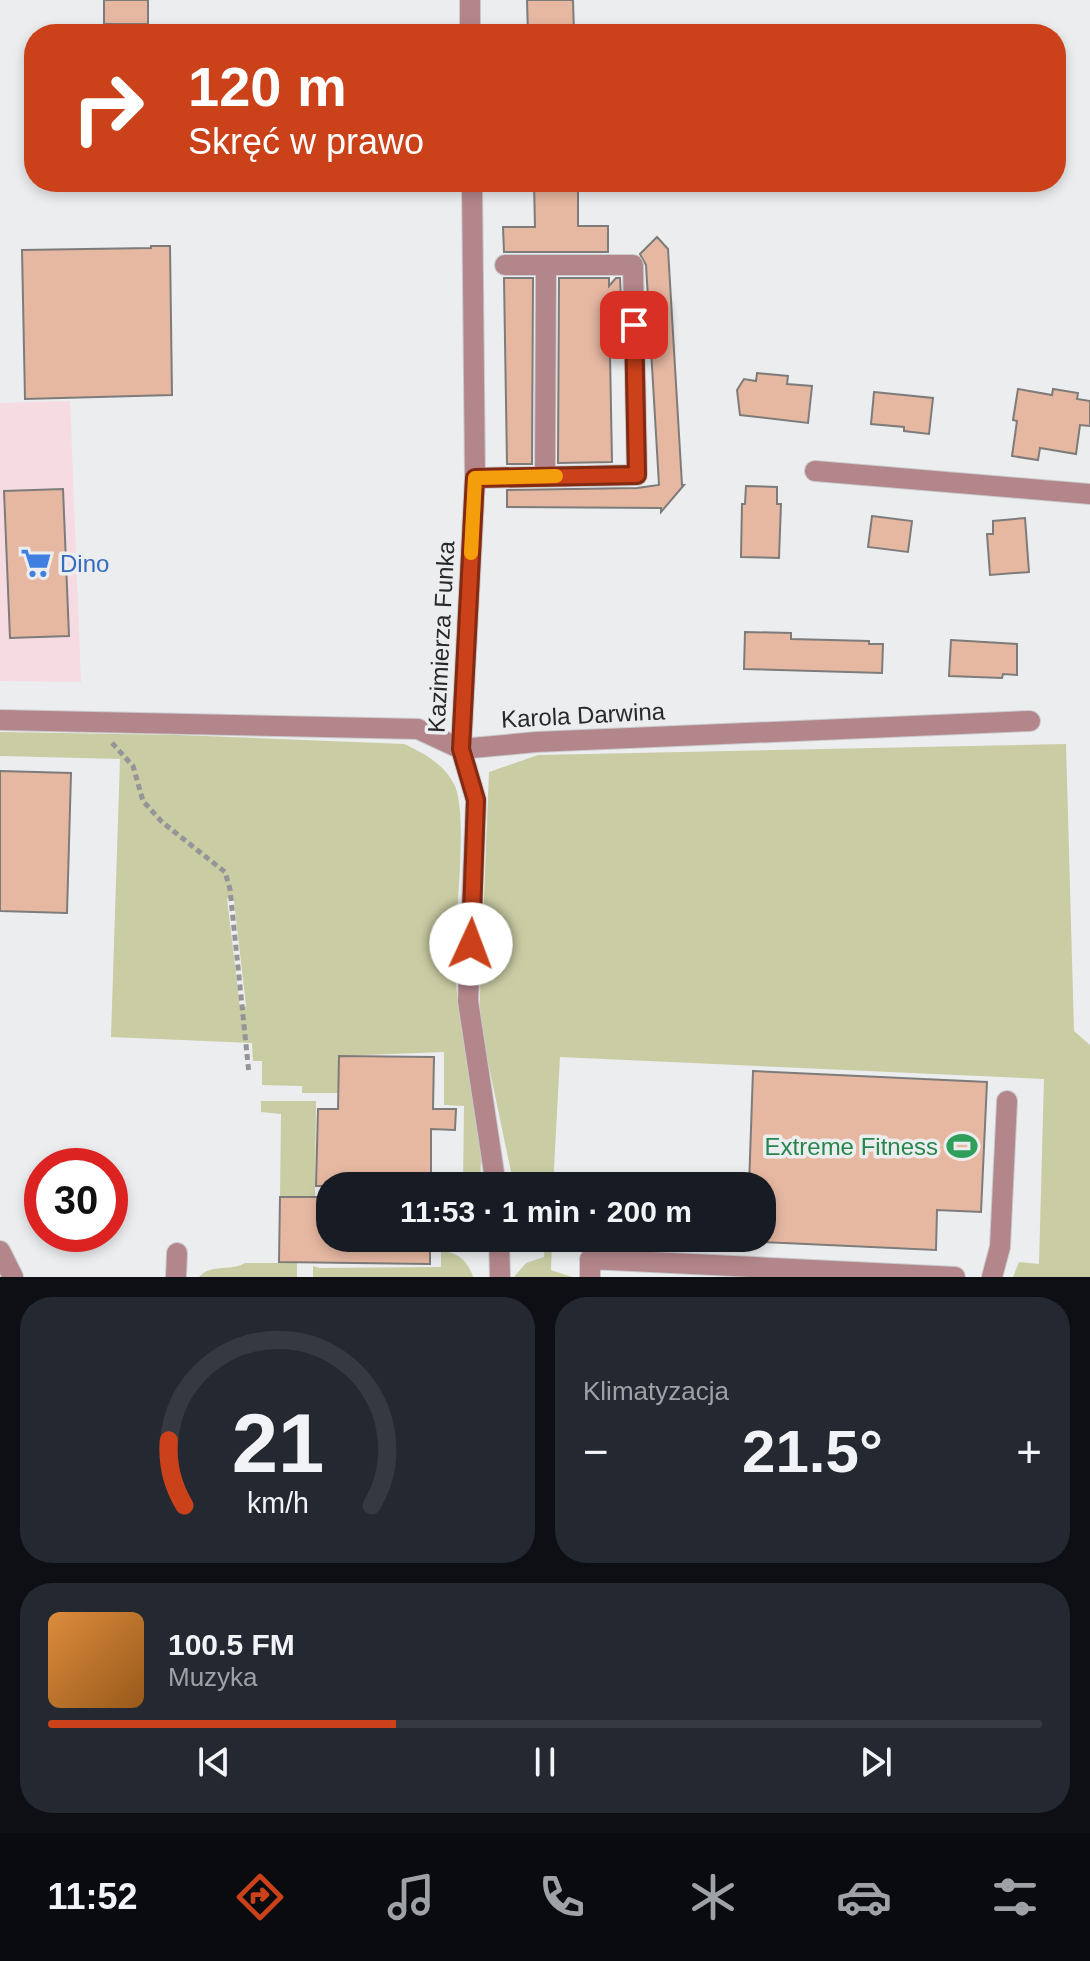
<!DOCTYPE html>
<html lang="pl">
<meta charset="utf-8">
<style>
:root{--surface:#171b24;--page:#242831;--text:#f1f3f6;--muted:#9ea1a6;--line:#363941;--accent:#ca411a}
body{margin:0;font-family:Helvetica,sans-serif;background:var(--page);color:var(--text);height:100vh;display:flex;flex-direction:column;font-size:30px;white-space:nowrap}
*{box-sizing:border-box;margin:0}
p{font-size:26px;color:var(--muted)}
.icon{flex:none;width:44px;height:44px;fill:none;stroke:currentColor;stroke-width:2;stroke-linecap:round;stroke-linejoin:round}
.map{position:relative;height:1277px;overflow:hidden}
.details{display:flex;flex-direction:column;gap:20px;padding:20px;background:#0d0f14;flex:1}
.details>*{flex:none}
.guide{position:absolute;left:24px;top:24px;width:1042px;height:168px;border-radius:32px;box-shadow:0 4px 12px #0003;background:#ca411a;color:#fff;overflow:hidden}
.speed{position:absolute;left:24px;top:1148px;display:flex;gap:16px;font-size:40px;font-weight:700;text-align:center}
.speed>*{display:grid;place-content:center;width:104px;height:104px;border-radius:50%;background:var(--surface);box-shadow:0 4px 12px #0003;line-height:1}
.speed .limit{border:12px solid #d22;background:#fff;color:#111}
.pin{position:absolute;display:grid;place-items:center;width:68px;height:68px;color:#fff;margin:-34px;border-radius:16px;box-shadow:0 4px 12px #0006}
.me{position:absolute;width:88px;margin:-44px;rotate:2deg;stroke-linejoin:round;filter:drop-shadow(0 0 6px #0008)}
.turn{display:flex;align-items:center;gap:28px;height:168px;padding:0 32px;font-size:36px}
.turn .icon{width:104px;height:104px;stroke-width:2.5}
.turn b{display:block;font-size:56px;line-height:68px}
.big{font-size:60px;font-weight:700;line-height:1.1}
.details .widget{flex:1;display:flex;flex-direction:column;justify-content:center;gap:12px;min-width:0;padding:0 28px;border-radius:32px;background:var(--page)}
.details .dial{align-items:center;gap:0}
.dial svg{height:208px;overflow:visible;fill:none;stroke:var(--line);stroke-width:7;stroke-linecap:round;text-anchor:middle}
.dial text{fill:var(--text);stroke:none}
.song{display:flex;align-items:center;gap:24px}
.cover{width:96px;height:96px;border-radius:12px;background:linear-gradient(135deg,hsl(30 70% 55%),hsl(30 70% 35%))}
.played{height:8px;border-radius:4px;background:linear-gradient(90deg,var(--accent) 35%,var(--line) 35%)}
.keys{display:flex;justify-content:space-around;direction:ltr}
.heat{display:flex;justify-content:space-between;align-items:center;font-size:44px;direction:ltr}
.details .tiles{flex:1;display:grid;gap:20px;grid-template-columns:1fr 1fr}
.widget:last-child{grid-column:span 2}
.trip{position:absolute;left:316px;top:1172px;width:460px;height:80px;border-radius:32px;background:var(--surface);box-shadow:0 4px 12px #0003;font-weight:700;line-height:80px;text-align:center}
.menu{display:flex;height:128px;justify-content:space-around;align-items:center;background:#090b0e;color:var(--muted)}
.menu .icon{width:56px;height:56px}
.menu .current{color:var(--accent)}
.menu b{font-size:36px;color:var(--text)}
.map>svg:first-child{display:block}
.commercial{fill:#f6dbe2}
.green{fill:#cacca3;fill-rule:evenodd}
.building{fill:#e6b8a2;stroke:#7e7c7a;stroke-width:2}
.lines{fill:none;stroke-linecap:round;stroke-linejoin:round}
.minor-casing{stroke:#c9cacc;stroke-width:22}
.path{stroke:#959597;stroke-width:5;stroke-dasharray:6 4;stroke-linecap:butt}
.minor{stroke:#b2868b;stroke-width:20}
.route-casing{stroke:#832a11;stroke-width:20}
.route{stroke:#ca411a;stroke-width:14}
.slow{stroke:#f59e0b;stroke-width:14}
.labels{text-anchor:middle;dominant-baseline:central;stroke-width:7;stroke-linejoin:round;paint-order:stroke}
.shop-label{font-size:24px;fill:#366cbe;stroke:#ecedef;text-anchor:start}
.street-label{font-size:24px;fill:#29292a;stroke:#ecedef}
.leisure-label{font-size:24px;fill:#27864d;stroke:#ecedef;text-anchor:end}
</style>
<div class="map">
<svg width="1090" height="1277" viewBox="0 0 1090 1277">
<rect width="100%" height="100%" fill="#ecedef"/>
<path class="commercial" d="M70,401l11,281 -81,-1v-278z"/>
<g class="green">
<path d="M0,732l179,3 225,9c20,9 41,21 51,42 13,31 0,132 0,170 -1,60 20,116 26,175 2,18 -1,37 -1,55h-17l1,-80 -20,-1v-53l-105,4 -1,37h-36v-7l-40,-1v-24h-9l-1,-18 -141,-6 9,-278 -120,-3zM227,898l7,3 12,105 -6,2z"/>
<path d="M1066,744l8,287 16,14v232h-77l6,-15 20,2 5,-185 -484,-22 -7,129h-39l-35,-167 10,-247 49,-17z"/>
<path d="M261,1101h55l-1,96h-35l1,-83 -20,-2z"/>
<path d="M545,1238h27v7l-20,1 -1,24 21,7h-58l12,-14 18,-6z"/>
<path d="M441,1251c17,1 27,10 32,26h-160v-11l7,2 121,-1z"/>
<path d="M245,1263h52v14h-98c13,-14 31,-5 46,-14z"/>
</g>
<g class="building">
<rect x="104" y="0" width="44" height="24"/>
<path d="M527,0h46l1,34h-46z"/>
<path d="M534,182h44v44h30v26h-104l-1,-25h32z"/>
<path d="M657,237l11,12 14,236h2l-23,27v-4l-154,-1v-17l130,-2 22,-3 -13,-220 -6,-11z"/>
<path d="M151,246h19l2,149 -147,4 -3,-149 129,-2z"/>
<path d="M504,278h29l-1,186h-25z"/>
<path d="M559,278h50v8l7,-8h4l1,21 -12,1 3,162 -54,1z"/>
<path d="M757,373l31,3 -1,8 25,2 -4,37 -68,-8 -3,-25 7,-11 12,2z"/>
<path d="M1018,389l34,6 1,-6 25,4 -1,6 13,2v25l-10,-1 -4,29 -36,-6 -2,12 -26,-4 5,-35 -4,-1z"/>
<path d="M874,392l59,6 -4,36 -25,-3v-4l-33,-3z"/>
<path d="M746,486l31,1v17h4l-2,54 -38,-1 1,-53h3z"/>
<path d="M63,489l6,147 -59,2 -6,-147z"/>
<path d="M872,516l40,5 -4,31 -40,-5z"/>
<path d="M1025,518l4,54 -39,3 -3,-41h6v-13z"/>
<path d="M745,632l46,1v6l78,2v3h14l-1,29 -138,-4z"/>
<path d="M951,640l66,4v31l-14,-1 -1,4 -53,-2z"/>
<path d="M0,771l71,2 -4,140 -67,-2z"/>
<path d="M339,1056l95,1 -1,52h23l-1,21 -24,-1v57h-115l2,-77h20z"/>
<path d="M753,1071l234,11 -6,130 -44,-2 -1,40 -174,-8v-56h-13z"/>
<path d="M280,1197h50v41h100v26l-151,-2z"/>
</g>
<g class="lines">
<g class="minor-casing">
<g id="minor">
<path d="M470,0v34"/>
<path d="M472,182l3,296 -14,271 15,51 -8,201 28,185"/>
<path d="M815,471l275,23"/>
<path d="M545,476l1,-210"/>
<path d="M475,478l162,-3 -4,-210h-128"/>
<path d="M0,720l418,9 43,20 75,-7 494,-21"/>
<path d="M499,1238l1,39"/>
<path d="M0,1251l13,26"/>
<path d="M176,1277l1,-24"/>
<path d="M590,1277v-18l365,18"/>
<path d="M992,1277l8,-30 7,-146"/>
</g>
</g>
<path class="path" d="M112,743l21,23 10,35 19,21 63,50 5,17 19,185"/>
<use href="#minor" class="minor"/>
</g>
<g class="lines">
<g class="route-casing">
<path id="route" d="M471,944l5,-144 -15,-51 14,-271 162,-3 -3,-150"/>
</g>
<use href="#route" class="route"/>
<path class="slow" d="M471,553l4,-75 81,-2"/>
</g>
<defs>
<g id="supermarket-bare" transform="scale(2.4)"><path d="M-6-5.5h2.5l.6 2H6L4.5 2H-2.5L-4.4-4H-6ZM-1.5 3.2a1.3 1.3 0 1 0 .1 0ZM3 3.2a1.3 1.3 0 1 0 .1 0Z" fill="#3f7fe0" stroke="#ecedef" stroke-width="2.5" paint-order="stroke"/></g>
<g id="stadium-bare" transform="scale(2.4)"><path d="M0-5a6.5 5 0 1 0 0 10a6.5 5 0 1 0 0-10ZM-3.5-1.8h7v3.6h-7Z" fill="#2e9e5b" stroke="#ecedef" stroke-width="2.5" paint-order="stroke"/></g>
</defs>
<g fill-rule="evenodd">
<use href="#supermarket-bare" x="36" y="563"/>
<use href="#stadium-bare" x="962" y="1146"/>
</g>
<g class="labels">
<g class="shop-label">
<text x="60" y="563">Dino</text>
</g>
<g class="street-label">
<text transform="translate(441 637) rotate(-87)">Kazimierza Funka</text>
<text transform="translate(583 715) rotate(-3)">Karola Darwina</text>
</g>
<g class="leisure-label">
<text x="938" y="1146">Extreme Fitness</text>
</g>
</g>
</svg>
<div class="speed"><div class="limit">30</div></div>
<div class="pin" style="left:634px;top:325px;background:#d93025"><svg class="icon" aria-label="arrive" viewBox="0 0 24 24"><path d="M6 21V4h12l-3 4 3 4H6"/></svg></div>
<svg class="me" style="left:471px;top:944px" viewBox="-20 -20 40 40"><circle r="19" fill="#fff"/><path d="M0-13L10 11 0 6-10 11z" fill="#ca411a"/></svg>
<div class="trip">11:53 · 1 min · 200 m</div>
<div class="guide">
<div class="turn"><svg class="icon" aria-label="right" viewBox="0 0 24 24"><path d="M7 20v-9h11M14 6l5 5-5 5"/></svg><div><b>120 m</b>Skręć w prawo</div></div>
</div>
</div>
<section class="details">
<div class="tiles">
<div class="widget dial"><svg viewBox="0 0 100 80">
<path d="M14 69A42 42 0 1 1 86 69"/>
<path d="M14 69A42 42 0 0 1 8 44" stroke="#ca411a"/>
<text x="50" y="56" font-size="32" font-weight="700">21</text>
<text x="50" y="72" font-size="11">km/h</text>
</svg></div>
<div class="widget"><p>Klimatyzacja</p>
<div class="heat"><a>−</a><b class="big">21.5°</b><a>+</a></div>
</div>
<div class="widget">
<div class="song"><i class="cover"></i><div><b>100.5 FM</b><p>Muzyka</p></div></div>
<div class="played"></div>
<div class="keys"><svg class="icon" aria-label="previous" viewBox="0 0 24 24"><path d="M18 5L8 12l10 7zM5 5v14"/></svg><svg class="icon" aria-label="pause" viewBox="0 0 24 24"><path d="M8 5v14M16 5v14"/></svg><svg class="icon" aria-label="next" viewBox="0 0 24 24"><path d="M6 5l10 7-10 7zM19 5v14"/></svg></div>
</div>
</div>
</section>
<nav class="menu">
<b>11:52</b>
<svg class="icon current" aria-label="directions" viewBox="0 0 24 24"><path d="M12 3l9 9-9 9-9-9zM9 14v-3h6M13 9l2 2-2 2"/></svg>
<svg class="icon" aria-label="music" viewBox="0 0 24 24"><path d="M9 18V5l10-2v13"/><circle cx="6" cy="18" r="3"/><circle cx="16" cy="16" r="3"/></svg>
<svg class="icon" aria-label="phone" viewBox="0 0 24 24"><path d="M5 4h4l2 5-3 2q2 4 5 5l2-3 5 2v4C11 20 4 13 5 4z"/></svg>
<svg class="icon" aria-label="climate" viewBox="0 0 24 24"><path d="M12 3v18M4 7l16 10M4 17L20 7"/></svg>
<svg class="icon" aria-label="car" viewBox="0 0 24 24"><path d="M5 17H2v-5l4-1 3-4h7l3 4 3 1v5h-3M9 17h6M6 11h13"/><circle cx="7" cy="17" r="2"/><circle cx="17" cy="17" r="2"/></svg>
<svg class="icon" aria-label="filters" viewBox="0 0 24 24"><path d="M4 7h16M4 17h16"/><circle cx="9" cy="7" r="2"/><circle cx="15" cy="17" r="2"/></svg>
</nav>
